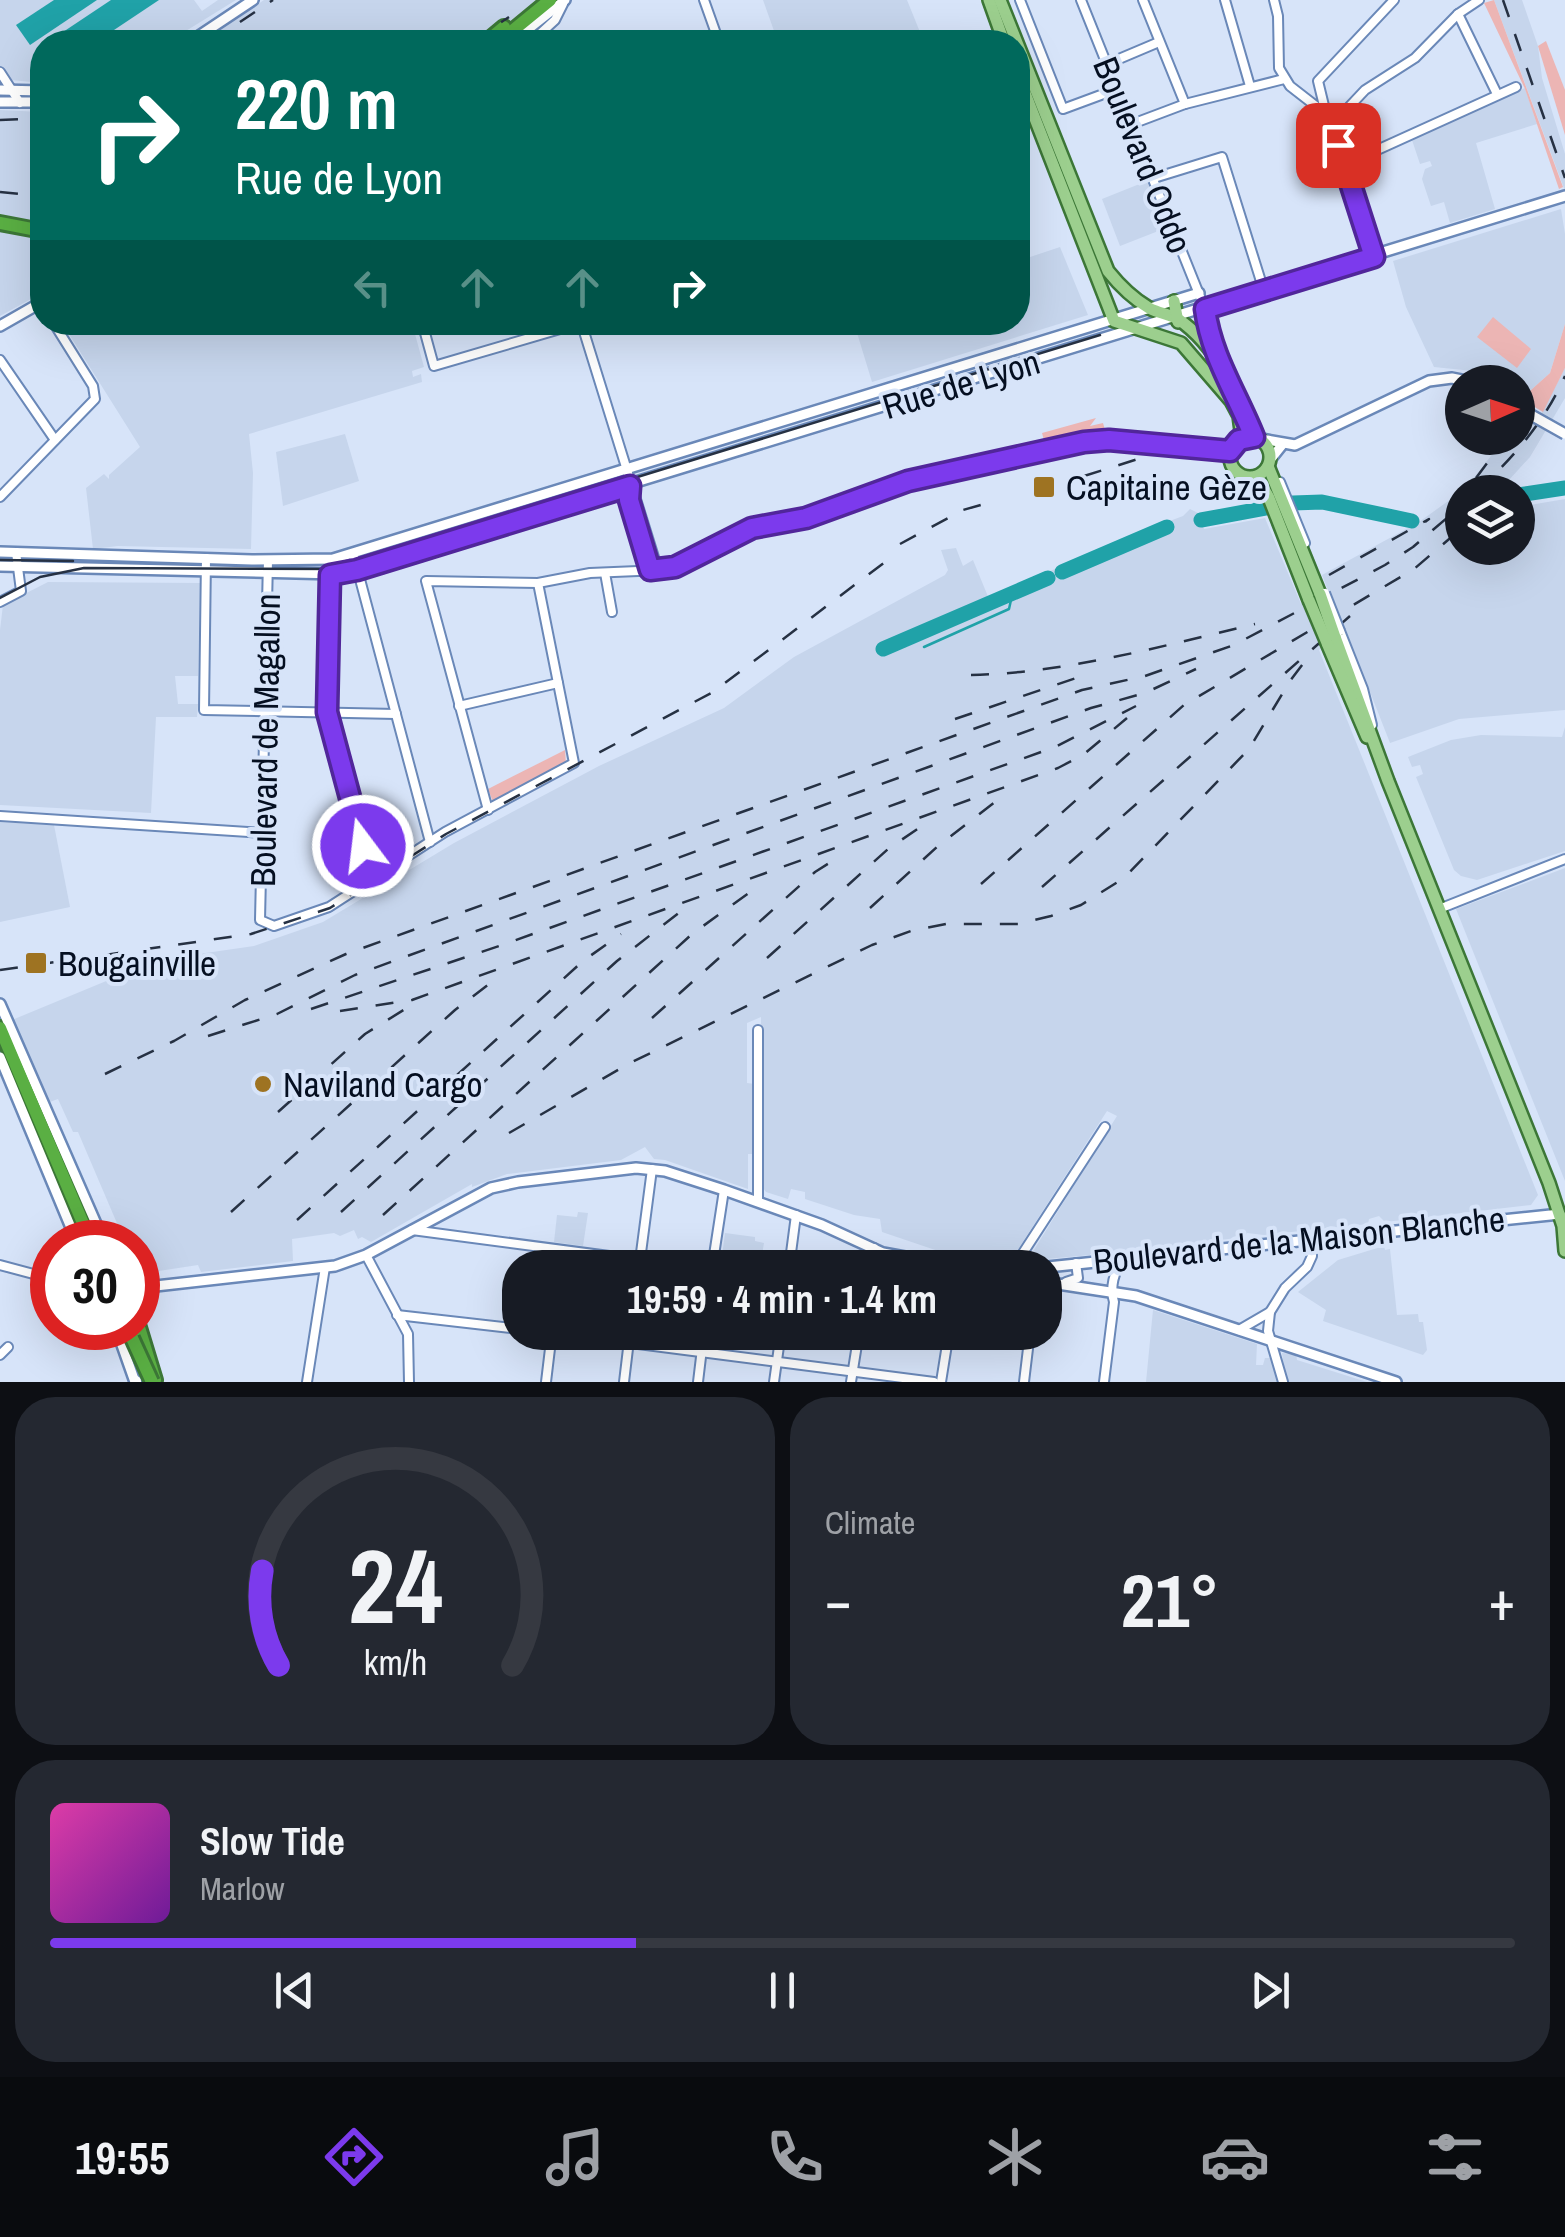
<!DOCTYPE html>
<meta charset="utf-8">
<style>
:root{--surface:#171b24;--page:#242831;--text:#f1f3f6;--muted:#9ea1a6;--line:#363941;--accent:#7c3aed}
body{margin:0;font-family:"Archivo Narrow",sans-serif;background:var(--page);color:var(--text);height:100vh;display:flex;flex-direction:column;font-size:38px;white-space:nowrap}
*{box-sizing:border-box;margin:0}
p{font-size:32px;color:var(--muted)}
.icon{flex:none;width:55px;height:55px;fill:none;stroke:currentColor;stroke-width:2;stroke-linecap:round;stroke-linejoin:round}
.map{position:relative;height:1382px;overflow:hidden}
.drawer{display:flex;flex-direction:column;gap:15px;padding:15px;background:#0d0f14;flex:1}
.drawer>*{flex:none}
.hud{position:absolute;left:30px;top:30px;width:1000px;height:305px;border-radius:40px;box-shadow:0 10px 40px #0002;background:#00695c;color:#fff;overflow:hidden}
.needle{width:65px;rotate:87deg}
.tools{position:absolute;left:1445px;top:365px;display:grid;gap:20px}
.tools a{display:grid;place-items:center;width:90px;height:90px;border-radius:50%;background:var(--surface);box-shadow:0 10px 40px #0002;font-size:50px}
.speed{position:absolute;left:30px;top:1220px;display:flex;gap:20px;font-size:50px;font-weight:700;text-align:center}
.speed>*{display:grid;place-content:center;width:130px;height:130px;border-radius:50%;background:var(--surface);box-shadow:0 10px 40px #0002;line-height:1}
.speed .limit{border:15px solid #d22;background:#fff;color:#111}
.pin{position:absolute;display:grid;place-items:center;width:85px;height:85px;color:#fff;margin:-42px;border-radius:20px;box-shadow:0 5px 15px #0006}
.me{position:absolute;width:110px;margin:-55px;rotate:345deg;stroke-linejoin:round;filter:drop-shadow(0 0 8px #0008)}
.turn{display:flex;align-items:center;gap:35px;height:210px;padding:0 40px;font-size:45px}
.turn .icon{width:130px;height:130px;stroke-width:2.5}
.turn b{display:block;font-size:70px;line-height:85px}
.lanes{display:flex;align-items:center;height:95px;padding:0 40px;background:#0003;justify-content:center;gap:50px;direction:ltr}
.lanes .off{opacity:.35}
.big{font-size:75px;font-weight:700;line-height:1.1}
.drawer .card{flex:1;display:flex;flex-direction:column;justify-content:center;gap:15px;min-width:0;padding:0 35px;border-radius:40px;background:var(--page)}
.drawer .dial{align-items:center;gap:0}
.dial svg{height:260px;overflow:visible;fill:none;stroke:var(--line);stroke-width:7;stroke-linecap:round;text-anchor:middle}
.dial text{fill:var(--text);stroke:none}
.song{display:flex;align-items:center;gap:30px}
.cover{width:120px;height:120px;border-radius:15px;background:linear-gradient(135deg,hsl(320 70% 55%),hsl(280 70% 35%))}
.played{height:10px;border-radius:5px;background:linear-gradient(90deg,var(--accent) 40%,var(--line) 40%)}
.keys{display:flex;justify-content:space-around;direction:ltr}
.heat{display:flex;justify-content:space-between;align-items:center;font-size:55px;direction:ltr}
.drawer .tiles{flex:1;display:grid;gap:15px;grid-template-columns:1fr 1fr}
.card:last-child{grid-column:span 2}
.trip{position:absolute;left:502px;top:1250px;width:560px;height:100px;border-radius:40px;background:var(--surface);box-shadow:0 10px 40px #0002;font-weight:700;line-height:100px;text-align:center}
.dock{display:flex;height:160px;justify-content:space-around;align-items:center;background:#090b0e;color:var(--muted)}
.dock .icon{width:70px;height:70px}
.dock .active{color:var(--accent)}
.dock b{font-size:45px;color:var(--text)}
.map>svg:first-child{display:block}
.built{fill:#c6d5ec}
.green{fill:#ecb5b4}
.water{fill:#20a2a8}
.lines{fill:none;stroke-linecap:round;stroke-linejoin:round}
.stream{stroke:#20a2a8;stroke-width:2.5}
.river{stroke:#20a2a8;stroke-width:15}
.minor-casing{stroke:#6a88b8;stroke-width:12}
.tertiary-casing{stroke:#6a88b8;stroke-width:14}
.secondary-casing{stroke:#6a88b8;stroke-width:15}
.primary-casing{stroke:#3c7737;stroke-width:16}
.motorway-casing{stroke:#3c7737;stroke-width:18}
.minor{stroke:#fff;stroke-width:8}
.tertiary{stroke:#fff;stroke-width:9}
.secondary{stroke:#fff;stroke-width:10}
.primary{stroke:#9ccf8e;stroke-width:11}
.motorway{stroke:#5aaf43;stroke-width:12}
.tram{stroke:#263143;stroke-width:2.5}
.rail{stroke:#263143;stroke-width:2.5;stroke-dasharray:18 18;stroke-linecap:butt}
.minor-bridge-casing{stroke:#6a88b8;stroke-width:12;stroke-linecap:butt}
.tertiary-bridge-casing{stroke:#6a88b8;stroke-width:14;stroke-linecap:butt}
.primary-bridge-casing{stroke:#3c7737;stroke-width:16;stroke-linecap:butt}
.motorway-bridge-casing{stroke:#3c7737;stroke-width:18;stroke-linecap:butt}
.minor-bridge{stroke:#fff;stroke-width:8}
.tertiary-bridge{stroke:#fff;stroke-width:9}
.primary-bridge{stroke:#9ccf8e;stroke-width:11}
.motorway-bridge{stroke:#5aaf43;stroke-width:12}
.route-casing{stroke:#51269a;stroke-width:25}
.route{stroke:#7c3aed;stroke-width:18}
.poi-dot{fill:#9e7322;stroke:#d7e4f9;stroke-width:4}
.labels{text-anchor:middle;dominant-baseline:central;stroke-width:8;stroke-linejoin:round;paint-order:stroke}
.street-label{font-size:35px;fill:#050f21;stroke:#d7e4f9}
.poi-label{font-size:35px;fill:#050f21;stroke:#d7e4f9;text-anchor:start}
</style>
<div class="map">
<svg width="1565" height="1382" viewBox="0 0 1565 1382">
<rect width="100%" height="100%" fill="#d7e4f9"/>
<g class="built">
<path d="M0,0h194l8,11 16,-11h18l-68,42h-126v41l-42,-4z"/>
<path d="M264,0h293l-51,42h-305z"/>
<path d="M763,0h144l17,42h-146z"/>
<path d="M1494,0h28l16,46 4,32 23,76v37z"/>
<path d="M1525,88l12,36 -61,19 19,66 -45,14 -6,-21 -13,4 -9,-27 3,-10 7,-3 -2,-5 -10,3 -8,-24z"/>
<path d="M0,110l42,2v181l-42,23z"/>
<path d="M1147,181l19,47 -46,18 -18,-47z"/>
<path d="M1561,209l4,25v90l-15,49 -29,26 -3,-2v-15h-24l-21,-11 -39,-4 -28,-60 -13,-46z"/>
<path d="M1060,247l28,68 -216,67 -18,-59 164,-1v-61z"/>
<path d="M62,323h350l12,44 -12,4 1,6 8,-3 1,8 -173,52 4,39 -2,76 -133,-3 -25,3 -7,-61 18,-14 5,5v-4l31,-28z"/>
<path d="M1565,368v30l-35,59 -22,24 7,8 -4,3h-49v56h56v-41l47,-8v211l-106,9 -69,24 -45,-115 -26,22 219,545 -7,10 -146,17 -6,-6 -10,3 -1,5 -104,11 -17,-2 -2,4 -141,17 -2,-5 -9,1 -3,5 -55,5 -3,-7 85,-137 -10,-5 -99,154 -55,-9 -71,-24 -2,-13 -26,-4 -49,-16v-7l-14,-3 -3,10 -22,-7 -5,-7v-168l-14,6v60l8,1v70h-7v35l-83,-29 -11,-1 -9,-12 -24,13 -114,14 -35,13v-3l-101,58 -9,-5 -4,2 -4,-9 -14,6 -6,-3 -42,6 1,22 -92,11 -3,-7 -59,9 -1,-32h-13l-47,-110h-5l-15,-33 -11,4 -35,-83 145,-60 97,-14 69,-24 131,-79 145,-77 125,-58 70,-51 151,-82 3,-5 -7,-20 15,-2 7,18 10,-6 16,39 125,-57 69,-26 7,-7 10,5 4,15 61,-11 36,86 27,-14 -6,-15 97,-53 46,-33 40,-51h13l2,-22 15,9z"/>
<path d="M345,434l14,47 -76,25 -7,-54z"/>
<path d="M48,582l152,1 -2,93h-23l3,28h20l-1,13h-41l-5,96 -151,-8v-175l3,-25z"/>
<path d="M1565,727v124l-88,29 -16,-4 -7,-6 -38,-93 7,-3 -3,-9 -8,2 -4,-10 43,-17 30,-5 81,2z"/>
<path d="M0,822l54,3 16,82 -70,15z"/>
<path d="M1565,868v313l-109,-272z"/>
<path d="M578,1212l10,1 -5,33 -29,-4 3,-27 20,2z"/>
<path d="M725,1233l30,4v4l9,2 -4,24 -39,-3z"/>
<path d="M1384,1246l1,4 5,-1 7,66 21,-1 1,8h4l4,28 -4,5 -100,-34 3,-11 -28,-18 40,-32z"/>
<path d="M1153,1310l104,34 -1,21h7l2,-7h7l7,24h-133z"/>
<path d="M1282,1353l14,1 1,6 70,22h-81z"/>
</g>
<g class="green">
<path d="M1494,0l69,187 -4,2 -34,-100 -41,-86z"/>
<path d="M1546,41l19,49v45l-27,-89z"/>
<path d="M1493,317l38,32 -14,19 -40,-31z"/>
<path d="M1565,324v44l-22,44 -22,-13 29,-26z"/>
<path d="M1096,418l-6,8 13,-3 2,7 -60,14 -3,-11z"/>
<path d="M565,750l1,14 -73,38 -5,-13z"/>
</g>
<g class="water">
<path d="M54,0h43l-67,45 -14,-20z"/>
<path d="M111,0h48l-63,42h-48z"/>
</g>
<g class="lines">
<path class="stream" d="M924,647l85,-38 2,-9 11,-10"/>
<g class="river">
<path d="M1518,495l47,-7"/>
<path d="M1201,520l92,-17 29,-1 90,19"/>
<path d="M1062,572l105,-45"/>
<path d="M883,649l165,-71"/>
</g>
<g class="minor-casing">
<g id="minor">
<path d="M704,0l15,42"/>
<path d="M1020,0l43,109 54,-20"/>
<path d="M1081,0l124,309 9,41"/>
<path d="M1143,0l42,104"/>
<path d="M1225,0l25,86"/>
<path d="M1274,0l4,16 1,52 11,18 36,28 48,143"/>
<path d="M1458,14l39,80"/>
<path d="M531,42l24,-22 8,-16"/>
<path d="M1107,64l52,-22"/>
<path d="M0,72l20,31"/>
<path d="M1326,114l-8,-33 76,-81"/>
<path d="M1132,124l53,-20 99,-25"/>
<path d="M1332,125l33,-35 50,-32 43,-44 21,-14"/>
<path d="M1344,165l172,-78"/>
<path d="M1154,178l68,-21 42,134"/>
<path d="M422,322l12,44 150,-44"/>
<path d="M581,322l77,248"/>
<path d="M0,360l55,80"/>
<path d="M1280,482l25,61"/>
<path d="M630,490l-1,10 21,70"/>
<path d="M0,497l95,-98 -2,-13 -40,-64"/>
<path d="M353,553l77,289"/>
<path d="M206,558l-2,152 192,4"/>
<path d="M268,560l-8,360 14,6 55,-19 116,-75 129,-69 -36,-180"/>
<path d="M605,573l7,39"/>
<path d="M330,575l-3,138 45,166"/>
<path d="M0,602l21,-11 -5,-39"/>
<path d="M1340,631l23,58 9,36"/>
<path d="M459,706l99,-23"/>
<path d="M488,810l-62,-229 112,2 52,-10 72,-3 90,-42 53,-10 104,-37 175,-39 25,-2 121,11"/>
<path d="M0,816l262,17"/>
<path d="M1439,909l126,-50"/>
<path d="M758,1030v172"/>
<path d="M412,1230l288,38"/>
<path d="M366,1255l42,79 1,48"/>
<path d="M0,1265l52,14"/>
<path d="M639,1268l13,-99"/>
<path d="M712,1268l12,-78"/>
<path d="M789,1268l7,-53"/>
<path d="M871,1268l3,-20"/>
<path d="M1019,1268l2,-12 84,-129"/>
<path d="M1066,1282l12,-4 -2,-15"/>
<path d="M1270,1312l-2,19 15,51"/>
<path d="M397,1315l123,14"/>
<path d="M1239,1330l31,-18 15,-24 22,-21 5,-11 -1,-16"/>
<path d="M545,1332l389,50"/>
<path d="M0,1355l8,-8"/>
<path d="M307,1382l18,-115"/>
<path d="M546,1382l6,-50"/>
<path d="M624,1382l6,-50"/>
<path d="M698,1382l6,-50"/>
<path d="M774,1382l7,-50"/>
<path d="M851,1382l8,-50"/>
<path d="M941,1382l8,-50"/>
<path d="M1024,1382l6,-50"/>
<path d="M1104,1382l10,-80c-4,-13 -1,-32 10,-41"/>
</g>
</g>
<g class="tertiary-casing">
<g id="tertiary">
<path d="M190,42l63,-42"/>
<path d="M512,42l53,-42"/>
<path d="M0,90l42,1"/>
<path d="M0,102h42"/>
<path d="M0,326l42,-24"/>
<path d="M1256,438l39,7 134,-64 23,-3 20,4"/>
<path d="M1270,460l12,-15"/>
<path d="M0,552l252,8 81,-1 866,-266"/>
<path d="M0,566l337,8 1228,-378"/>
<path d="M0,1004l104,238"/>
<path d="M0,1057l77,185"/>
<path d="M1038,1268l522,-54"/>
<path d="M1045,1282l91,14 260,86"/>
<path d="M138,1288l197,-22 31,-11 125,-67 27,-6 118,-14 29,3 59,19 98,35 61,28 82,15"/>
<path d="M116,1328l19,54"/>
</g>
</g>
<g class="secondary-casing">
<path id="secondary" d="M136,1381v1"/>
</g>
<g class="primary-casing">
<g id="primary">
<path d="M989,0l15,42"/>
<path d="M1000,0l108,271c12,15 24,27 41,37 9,5 20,6 29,11 40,27 59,75 76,118"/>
<path d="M1018,75l96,246 67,22 50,58 8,15 3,22"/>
<path d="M1174,301l4,21"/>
<circle cx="1250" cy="457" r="20"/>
<path d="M1268,466l52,128"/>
<path d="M1257,476l12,22 40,102"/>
<path d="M1335,637l53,144 161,402 14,43 2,25"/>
<path d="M1327,643l40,94"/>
</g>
</g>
<g class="motorway-casing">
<g id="motorway">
<path d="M486,42l18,-15"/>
<path d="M499,42l51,-42"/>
<path d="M0,223l42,8"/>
<path d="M0,1028l91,214"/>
<path d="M138,1324l17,56"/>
</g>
</g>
<use href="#minor" class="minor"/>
<use href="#tertiary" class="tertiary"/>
<use href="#secondary" class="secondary"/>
<use href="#primary" class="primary"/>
<use href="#motorway" class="motorway"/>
<g class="tram">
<path d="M0,560l73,1"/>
<path d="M0,598l40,-21 44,-9 254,1 762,-234"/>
</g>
<g class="rail">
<path d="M1503,0l62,178"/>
<path d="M210,42l63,-42"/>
<path d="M471,42l38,-25"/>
<path d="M0,120l42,-2"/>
<path d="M0,192l42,4"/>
<path d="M1084,476l54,-17"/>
<path d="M1476,478l30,-40"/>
<path d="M1476,492c37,-34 68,-69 89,-116"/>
<path d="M1506,492l7,-5"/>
<path d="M900,544l63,-34 35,-10"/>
<path d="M1329,575l100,-56 -4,3"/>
<path d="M971,675c96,-2 191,-29 284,-51"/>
<path d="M955,719l124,-42"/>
<path d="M981,884l203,-179 230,-136 48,-41"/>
<path d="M1042,887l308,-271"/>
<path d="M870,908l68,-62 62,-48"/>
<path d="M767,958l121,-109 31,-21"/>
<path d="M0,970l251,-36 79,-26 116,-74 267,-142 172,-130"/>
<path d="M311,1009l191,-64 553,-198 81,-41"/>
<path d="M340,1011l72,-11 646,-232 25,-13 44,-37"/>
<path d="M652,1018l163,-146 19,-12"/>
<path d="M208,1036l69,-22 78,-39 736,-267 54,-15 51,-24"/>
<path d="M105,1074l69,-33 71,-41 101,-46 736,-264 63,-14 89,-31 151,-80 28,-18 49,-42"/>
<path d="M278,1112l87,-78 45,-28"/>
<path d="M509,1133l121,-70 242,-118 39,-14 35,-7h72l33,-8 30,-11 43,-27 125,-129 41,-68 21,-28"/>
<path d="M231,1212l224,-202 42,-32"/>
<path d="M341,1212l276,-251 63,-49"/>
<path d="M383,1215l309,-281 68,-49"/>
<path d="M297,1220l286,-259 38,-27"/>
</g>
<g class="minor-bridge-casing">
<path id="minor-bridge" d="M1325,593l15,38"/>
</g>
<g class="tertiary-bridge-casing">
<path id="tertiary-bridge" d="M1524,411l41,23"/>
</g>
<g class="primary-bridge-casing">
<g id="primary-bridge">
<path d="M1320,594l15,43"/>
<path d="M1309,600l18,43"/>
</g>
</g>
<g class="motorway-bridge-casing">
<path id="motorway-bridge" d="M132,1338l20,44"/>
</g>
<use href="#minor-bridge" class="minor-bridge"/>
<use href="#tertiary-bridge" class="tertiary-bridge"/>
<use href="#primary-bridge" class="primary-bridge"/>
<use href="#motorway-bridge" class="motorway-bridge"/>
</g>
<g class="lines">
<g class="route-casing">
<path id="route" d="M363,846l-36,-134 3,-137 27,-5 273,-84 -1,14 21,70 25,-3 77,-39 54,-10 102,-37 176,-39 25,-2 121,11 9,-11 15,-3c-17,-43 -43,-81 -49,-128l169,-52 -36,-112"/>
</g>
<use href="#route" class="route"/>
</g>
<g class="poi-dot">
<rect x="1032" y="475" width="24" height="24" rx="5"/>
<rect x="24" y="951" width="24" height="24" rx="5"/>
<circle cx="263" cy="1084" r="10"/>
</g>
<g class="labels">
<g class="street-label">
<text transform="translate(1143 155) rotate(68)">Boulevard Oddo</text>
<text transform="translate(961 384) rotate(-17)">Rue de Lyon</text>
<text transform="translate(265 740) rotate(-89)">Boulevard de Magallon</text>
<text transform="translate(1299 1240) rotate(-6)">Boulevard de la Maison Blanche</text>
</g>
<g class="poi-label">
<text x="1066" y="487">Capitaine Gèze</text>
<text x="58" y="963">Bougainville</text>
<text x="283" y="1084">Naviland Cargo</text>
</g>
</g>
</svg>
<div class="tools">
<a><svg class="needle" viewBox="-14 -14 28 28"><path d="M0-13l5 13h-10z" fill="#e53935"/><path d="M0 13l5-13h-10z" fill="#9ea1a6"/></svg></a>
<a><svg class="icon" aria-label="layers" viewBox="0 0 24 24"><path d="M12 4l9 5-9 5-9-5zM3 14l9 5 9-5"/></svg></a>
</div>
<div class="speed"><div class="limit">30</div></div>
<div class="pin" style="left:1338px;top:145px;background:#d93025"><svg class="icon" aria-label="arrive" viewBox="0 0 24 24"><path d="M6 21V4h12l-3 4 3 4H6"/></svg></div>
<svg class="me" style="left:363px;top:846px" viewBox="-20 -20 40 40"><circle r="17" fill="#7c3aed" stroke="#fff" stroke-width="3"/><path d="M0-11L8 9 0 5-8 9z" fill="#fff"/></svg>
<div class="trip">19:59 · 4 min · 1.4 km</div>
<div class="hud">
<div class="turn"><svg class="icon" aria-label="right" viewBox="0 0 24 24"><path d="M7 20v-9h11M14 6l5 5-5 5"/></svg><div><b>220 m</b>Rue de Lyon</div></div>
<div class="lanes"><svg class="icon off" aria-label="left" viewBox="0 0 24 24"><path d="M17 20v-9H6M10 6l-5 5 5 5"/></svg><svg class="icon off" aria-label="ahead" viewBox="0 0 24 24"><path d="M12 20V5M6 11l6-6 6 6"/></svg><svg class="icon off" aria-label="ahead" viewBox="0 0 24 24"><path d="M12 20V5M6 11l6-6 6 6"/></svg><svg class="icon" aria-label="right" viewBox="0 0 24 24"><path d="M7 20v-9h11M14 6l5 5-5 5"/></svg></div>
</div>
</div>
<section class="drawer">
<div class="tiles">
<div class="card dial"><svg viewBox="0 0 100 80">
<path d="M14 69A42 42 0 1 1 86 69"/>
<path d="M14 69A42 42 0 0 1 9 40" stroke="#7c3aed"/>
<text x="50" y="56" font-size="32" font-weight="700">24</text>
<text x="50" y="72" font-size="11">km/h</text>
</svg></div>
<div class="card"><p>Climate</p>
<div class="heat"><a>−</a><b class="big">21°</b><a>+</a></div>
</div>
<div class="card">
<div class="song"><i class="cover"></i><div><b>Slow Tide</b><p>Marlow</p></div></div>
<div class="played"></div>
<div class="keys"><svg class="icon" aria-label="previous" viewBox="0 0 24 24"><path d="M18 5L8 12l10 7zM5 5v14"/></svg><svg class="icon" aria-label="pause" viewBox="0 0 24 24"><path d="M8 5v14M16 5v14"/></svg><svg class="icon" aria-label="next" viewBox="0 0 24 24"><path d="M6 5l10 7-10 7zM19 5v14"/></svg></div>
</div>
</div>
</section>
<nav class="dock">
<b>19:55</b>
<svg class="icon active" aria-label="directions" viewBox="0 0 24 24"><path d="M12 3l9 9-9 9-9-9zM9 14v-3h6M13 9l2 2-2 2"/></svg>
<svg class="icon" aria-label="music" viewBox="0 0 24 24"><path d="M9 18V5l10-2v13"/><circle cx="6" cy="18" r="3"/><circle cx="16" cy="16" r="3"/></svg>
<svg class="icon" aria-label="phone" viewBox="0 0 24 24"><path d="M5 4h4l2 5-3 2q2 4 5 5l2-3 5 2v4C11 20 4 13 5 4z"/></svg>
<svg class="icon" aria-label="climate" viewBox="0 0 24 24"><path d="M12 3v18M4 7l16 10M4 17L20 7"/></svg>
<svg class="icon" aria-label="car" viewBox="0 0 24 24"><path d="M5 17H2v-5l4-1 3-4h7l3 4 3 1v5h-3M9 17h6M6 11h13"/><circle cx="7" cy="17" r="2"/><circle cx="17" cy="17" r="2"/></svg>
<svg class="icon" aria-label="filters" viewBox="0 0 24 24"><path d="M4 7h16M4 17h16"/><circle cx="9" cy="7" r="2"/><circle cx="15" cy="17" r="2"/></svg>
</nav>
